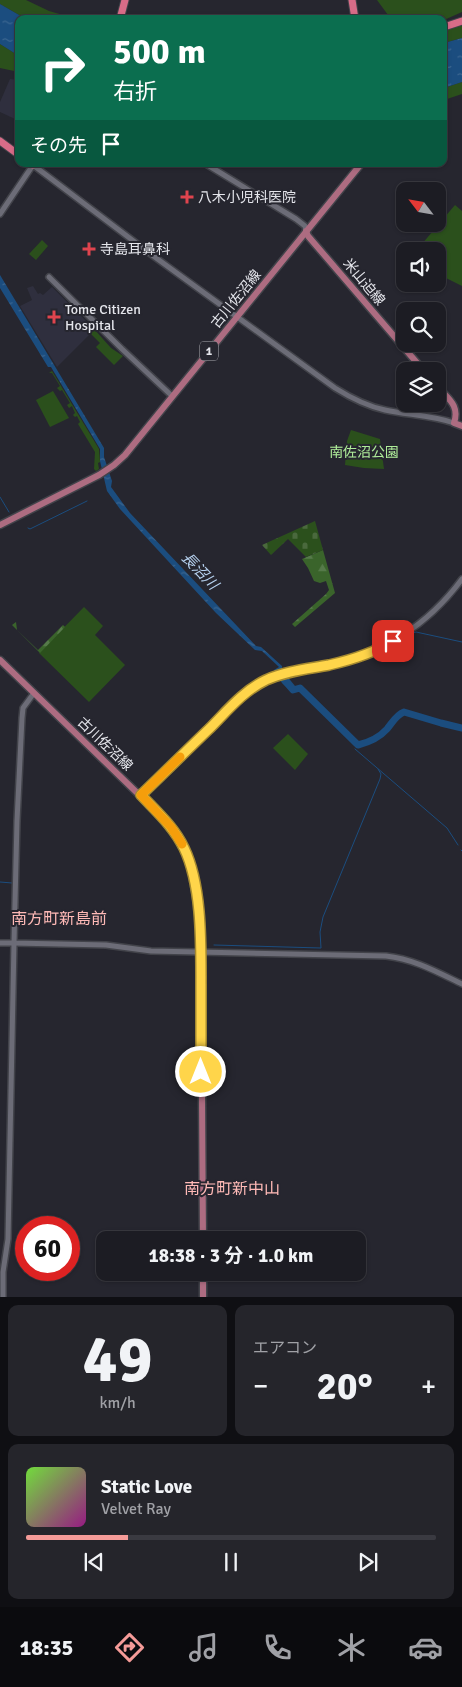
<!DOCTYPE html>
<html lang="ja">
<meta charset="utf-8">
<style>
:root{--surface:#1c1c23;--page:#25252b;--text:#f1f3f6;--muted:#a0a1a6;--line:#3a3a41;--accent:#f59b98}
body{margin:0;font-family:Signika,"Noto Sans JP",sans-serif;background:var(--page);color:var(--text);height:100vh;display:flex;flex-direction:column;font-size:19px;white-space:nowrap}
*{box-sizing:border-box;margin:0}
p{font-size:16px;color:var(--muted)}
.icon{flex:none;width:28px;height:28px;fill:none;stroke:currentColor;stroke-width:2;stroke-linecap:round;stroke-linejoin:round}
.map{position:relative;height:1297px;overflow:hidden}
.drawer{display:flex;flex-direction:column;gap:8px;padding:8px;background:#0f0f13;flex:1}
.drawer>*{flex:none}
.guide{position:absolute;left:15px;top:15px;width:432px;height:152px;border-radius:10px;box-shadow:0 1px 4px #0004,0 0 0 1px var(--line);background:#0b6e4f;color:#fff;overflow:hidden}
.needle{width:32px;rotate:301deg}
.tools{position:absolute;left:396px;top:182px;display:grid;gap:10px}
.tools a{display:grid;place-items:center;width:50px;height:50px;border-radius:10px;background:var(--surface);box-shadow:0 1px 4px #0004,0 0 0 1px var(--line);font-size:25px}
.speed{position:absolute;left:15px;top:1216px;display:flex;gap:10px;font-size:25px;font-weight:700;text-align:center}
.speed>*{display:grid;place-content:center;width:65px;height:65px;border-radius:50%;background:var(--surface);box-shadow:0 1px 4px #0004,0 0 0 1px var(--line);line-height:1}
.speed .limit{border:8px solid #d22;background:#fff;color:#111}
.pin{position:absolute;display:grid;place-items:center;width:42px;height:42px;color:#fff;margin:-21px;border-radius:10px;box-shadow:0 2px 8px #0006}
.me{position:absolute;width:55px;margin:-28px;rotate:0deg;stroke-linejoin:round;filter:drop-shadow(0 0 4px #0008)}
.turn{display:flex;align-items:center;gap:18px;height:105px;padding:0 15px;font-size:22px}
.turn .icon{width:65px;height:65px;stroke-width:2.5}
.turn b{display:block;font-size:35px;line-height:42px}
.then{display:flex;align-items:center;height:48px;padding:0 15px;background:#0003;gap:10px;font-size:19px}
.big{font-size:38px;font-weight:700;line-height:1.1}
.drawer .widget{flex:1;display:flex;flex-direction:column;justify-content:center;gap:8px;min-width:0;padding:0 18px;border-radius:10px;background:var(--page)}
.drawer .dial{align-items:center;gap:0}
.dial b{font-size:65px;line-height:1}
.song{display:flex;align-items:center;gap:15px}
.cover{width:60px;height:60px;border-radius:8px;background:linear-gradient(135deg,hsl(100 70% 55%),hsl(310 70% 35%))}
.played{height:5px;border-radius:2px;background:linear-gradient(90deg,var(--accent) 25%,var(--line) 25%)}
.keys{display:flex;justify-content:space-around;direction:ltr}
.heat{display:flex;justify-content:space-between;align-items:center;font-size:28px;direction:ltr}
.drawer .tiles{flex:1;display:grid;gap:8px;grid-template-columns:1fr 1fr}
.widget:last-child{grid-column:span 2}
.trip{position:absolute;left:96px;top:1231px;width:270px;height:50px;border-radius:10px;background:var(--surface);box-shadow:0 1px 4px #0004,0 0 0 1px var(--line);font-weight:700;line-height:50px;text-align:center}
.menu{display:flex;height:80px;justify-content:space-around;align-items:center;background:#0b0b0e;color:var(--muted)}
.menu .icon{width:35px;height:35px}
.menu .current{color:var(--accent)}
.menu b{font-size:22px;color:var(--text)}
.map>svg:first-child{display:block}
.built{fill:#2f2f3e}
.green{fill:#2b501c}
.forest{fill:url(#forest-firs)}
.cemetery{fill:url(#cemetery-stones)}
.water{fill:url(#water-ripples)}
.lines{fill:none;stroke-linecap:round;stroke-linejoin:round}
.stream{stroke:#1b4d7f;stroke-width:1}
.river{stroke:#1b4d7f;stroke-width:7}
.minor-casing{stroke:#42434a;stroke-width:8}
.major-casing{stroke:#42434a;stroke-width:9}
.highway-casing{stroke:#42434a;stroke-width:9}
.minor{stroke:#6c6c77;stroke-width:5}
.major{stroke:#ad6c81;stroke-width:6}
.highway{stroke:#d86c88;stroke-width:7}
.route-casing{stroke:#a68a30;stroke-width:12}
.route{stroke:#ffd54a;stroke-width:9}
.slow{stroke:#f59e0b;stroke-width:9}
.health-dot{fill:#e0444e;stroke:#26262f;stroke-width:2}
.labels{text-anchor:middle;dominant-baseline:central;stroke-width:4;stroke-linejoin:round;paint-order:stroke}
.shield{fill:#26262f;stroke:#acacb3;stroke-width:1}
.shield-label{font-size:12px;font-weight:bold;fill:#e5e6ec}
.poi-label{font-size:14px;fill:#e5e6ec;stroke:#26262f;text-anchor:start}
.street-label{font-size:14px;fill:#e5e6ec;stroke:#26262f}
.park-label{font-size:14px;fill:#aeec99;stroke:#26262f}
.water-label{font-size:15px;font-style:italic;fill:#b7d2f0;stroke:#26262f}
.quarter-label{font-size:16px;fill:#ffbab7;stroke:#26262f}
</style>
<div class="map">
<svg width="462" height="1297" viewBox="0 0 462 1297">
<defs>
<pattern id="forest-firs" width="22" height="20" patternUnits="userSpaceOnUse" patternTransform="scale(1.25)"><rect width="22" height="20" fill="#3a642b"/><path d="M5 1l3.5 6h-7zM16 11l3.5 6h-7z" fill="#567a4a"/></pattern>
<pattern id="cemetery-stones" width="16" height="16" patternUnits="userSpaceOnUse" patternTransform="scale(1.25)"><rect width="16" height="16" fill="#2b501c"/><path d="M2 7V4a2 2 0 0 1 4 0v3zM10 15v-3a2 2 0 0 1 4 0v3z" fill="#4a693d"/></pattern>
<pattern id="water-ripples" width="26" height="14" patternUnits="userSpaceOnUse" patternTransform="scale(1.25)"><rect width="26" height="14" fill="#1b4d7f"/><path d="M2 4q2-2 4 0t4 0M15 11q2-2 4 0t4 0" fill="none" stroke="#3c6791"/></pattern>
</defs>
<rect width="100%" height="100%" fill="#26262f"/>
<g class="built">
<path d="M10,79l9,1v33l-4,6 -15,-7v-10z"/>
<path d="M33,286l5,8 2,-1 3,2 9,-8 41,41 -4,5 1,1 -33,33 -37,-61 12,-6 -5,-12z"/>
</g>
<g class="green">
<path d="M0,0h26l23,11 28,8h-51l-26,-15z"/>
<path d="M377,0h85v12l-18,8v-1h-53z"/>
<path d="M462,25v13l-18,5v-12z"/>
<path d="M0,44l19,12v16l-19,-4z"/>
<path d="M462,82v12l-18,6v-12z"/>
<path d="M455,205l7,6v75l-24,-12v-23h-22z"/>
<path d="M42,240l6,6 -12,14 -7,-6z"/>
<path d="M94,329l17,19 12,8 -9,9 -18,-18 4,-4 -10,-10z"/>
<path d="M52,371l47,78 1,13 -2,1 1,6 -3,2 -2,-2 1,-17 -17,-28 2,-2 -3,-6 -2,1 -2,-2 2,-2 -3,-7 -3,2 -2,-3 3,-2 -8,-13 -2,1 -3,-3 3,-2 -8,-13h-3z"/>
<path d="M53,391l16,27 -19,9 -14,-27z"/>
<path d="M351,430l29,9 4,30 -20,-1 -19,-3 2,-24z"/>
<path d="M84,607l19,19 -8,9 30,30 -36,37 -50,-49z"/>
<path d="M288,734l20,20 -13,16 -22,-22z"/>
</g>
<g class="forest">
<path d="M323,550l12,43 -40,34 -3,-3 34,-30 3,-4 -3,-9 -6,2 -6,-2 -6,-13 -6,-9z"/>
<path d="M16,622l1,8 21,20 25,-25 2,2 -25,26 -28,-28z"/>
</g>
<path class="cemetery" d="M315,521l8,29 -17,7 -18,-18 -17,16 -9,-10z"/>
<g class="water">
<path d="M0,4l26,15h-7v37l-19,-12z"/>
<path d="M462,38v44l-18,6v-45z"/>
<path d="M0,275l104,173v9l8,24 -1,6 19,26 126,133 5,1 21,19v4l13,16 -4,5 -9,-8 -8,-13 5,-3 -17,-16 -7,-1 -39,-37 -96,-104 -13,-18 -7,-30v-12l-49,-82h-3l-48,-79z"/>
</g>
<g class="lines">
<g class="stream">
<path d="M0,497l9,15"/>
<path d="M28,528l2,1 57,-28"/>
<path d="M407,635l9,-3 46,10"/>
<path d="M355,749l92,79 11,17"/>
<path d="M461,850l1,1"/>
<path d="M0,882l12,1"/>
<path d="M214,945l107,3 -1,-16 3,-15 57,-138 1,-5 -3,-5"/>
</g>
<path class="river" d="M286,682l7,8 7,-2 58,57c12,-3 21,-7 29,-16 5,-6 9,-14 17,-17l37,11 21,5"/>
<g class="minor-casing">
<g id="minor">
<path d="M206,164l90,55 9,7 1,5"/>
<path d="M0,214l33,-49 119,90 183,133c16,10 31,18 50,22 23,5 46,5 69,13"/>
<path d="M49,277l73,72 50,47"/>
<path d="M34,693l-11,15 -1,10 -5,103 -3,122 92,2 45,6 235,5c28,3 51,16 76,28"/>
<path d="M141,795l94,-93c30,-28 56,-29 94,-37 56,-13 99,-40 133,-86"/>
<path d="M0,943h14l-6,296 -5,33v25"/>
</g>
</g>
<g class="major-casing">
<g id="major">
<path d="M306,231l2,5 116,135"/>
<path d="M438,387c10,12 22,18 16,36l8,3"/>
<path d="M0,525l99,-50 15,-10 11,-10 236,-291"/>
<path d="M0,660l160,155 15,17 14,26 9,50 3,44 2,288"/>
<path d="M203,1272v25"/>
</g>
</g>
<g class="highway-casing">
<g id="highway">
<path d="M352,0l3,19"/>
<path d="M120,19l5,-19"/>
<path d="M444,27l18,-6"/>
<path d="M0,141l19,14"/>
<path d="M31,164l2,1 1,-1"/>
</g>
</g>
<use href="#minor" class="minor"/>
<use href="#major" class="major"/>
<use href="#highway" class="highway"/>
</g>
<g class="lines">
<g class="route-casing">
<path id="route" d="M201,1072c0,-30 0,-59 0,-88 0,-41 1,-99 -17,-136 -10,-21 -27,-36 -43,-53 23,-22 45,-44 68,-66 18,-18 34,-38 57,-49 20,-9 42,-11 63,-15 22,-5 45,-12 64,-24"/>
</g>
<use href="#route" class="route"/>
<path class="slow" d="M180,757l-39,38 30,32 11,17"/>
</g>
<g class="health-dot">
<path d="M184.5 189.5h5v5h5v5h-5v5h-5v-5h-5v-5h5z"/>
<path d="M86.5 241.5h5v5h5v5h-5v5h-5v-5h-5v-5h5z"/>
<path d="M51.5 309.5h5v5h5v5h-5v5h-5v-5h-5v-5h5z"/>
</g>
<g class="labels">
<rect class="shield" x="200" y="341.5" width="18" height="19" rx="4"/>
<g class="shield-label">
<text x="209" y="351">1</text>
</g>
<g class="poi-label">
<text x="198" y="197">八木小児科医院</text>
<text x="100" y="249">寺島耳鼻科</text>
<text x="65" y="309">Tome Citizen<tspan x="65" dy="16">Hospital</tspan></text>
</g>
<g class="street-label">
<text transform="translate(364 282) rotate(50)">米山迫線</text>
<text transform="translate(236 299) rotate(-51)">古川佐沼線</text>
<text transform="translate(105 744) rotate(44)">古川佐沼線</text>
</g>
<g class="park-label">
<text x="364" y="452">南佐沼公園</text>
</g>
<g class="water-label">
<text transform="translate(200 571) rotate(46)">長沼川</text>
</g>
<g class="quarter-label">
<text x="59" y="919">南方町新島前</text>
<text x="232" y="1189">南方町新中山</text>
</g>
</g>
</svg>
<div class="tools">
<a><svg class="needle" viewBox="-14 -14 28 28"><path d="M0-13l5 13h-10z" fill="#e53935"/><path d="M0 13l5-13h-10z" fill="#a0a1a6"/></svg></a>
<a><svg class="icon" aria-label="sound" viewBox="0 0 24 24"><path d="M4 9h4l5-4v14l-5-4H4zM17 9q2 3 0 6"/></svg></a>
<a><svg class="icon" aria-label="search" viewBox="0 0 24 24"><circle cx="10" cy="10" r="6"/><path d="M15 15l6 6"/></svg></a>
<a><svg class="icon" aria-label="layers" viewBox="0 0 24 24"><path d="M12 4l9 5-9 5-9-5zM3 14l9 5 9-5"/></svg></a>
</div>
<div class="speed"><div class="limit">60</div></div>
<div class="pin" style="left:393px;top:641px;background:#d93025"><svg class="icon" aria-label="arrive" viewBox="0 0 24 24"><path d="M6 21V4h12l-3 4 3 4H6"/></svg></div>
<svg class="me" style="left:201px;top:1072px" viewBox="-20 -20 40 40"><circle r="17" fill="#ffd54a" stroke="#fff" stroke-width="3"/><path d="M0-11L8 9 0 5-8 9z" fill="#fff"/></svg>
<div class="trip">18:38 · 3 分 · 1.0 km</div>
<div class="guide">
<div class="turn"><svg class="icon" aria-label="right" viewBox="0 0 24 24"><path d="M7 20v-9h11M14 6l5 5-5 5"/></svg><div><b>500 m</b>右折</div></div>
<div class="then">その先<svg class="icon" aria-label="arrive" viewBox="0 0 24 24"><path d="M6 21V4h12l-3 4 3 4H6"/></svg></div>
</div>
</div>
<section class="drawer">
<div class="tiles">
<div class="widget dial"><b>49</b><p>km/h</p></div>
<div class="widget"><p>エアコン</p>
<div class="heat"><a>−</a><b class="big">20°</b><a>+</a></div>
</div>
<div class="widget">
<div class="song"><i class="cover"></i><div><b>Static Love</b><p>Velvet Ray</p></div></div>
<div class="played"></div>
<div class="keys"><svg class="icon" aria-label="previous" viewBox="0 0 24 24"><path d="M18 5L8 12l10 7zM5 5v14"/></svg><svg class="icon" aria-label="pause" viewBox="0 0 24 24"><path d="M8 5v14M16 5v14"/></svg><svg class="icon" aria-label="next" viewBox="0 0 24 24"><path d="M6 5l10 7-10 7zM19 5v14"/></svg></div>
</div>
</div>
</section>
<nav class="menu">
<b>18:35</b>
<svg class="icon current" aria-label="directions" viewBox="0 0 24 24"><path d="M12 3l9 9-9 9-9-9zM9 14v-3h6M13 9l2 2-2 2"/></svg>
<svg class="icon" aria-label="music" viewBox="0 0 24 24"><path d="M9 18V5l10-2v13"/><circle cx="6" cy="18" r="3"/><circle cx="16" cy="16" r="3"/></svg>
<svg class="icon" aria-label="phone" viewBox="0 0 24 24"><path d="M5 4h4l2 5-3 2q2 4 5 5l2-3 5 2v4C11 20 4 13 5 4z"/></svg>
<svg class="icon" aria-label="climate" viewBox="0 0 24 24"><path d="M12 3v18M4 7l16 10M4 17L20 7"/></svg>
<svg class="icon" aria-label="car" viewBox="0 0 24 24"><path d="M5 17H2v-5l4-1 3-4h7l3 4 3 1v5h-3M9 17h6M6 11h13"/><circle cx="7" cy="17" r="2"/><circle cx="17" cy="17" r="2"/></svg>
</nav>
